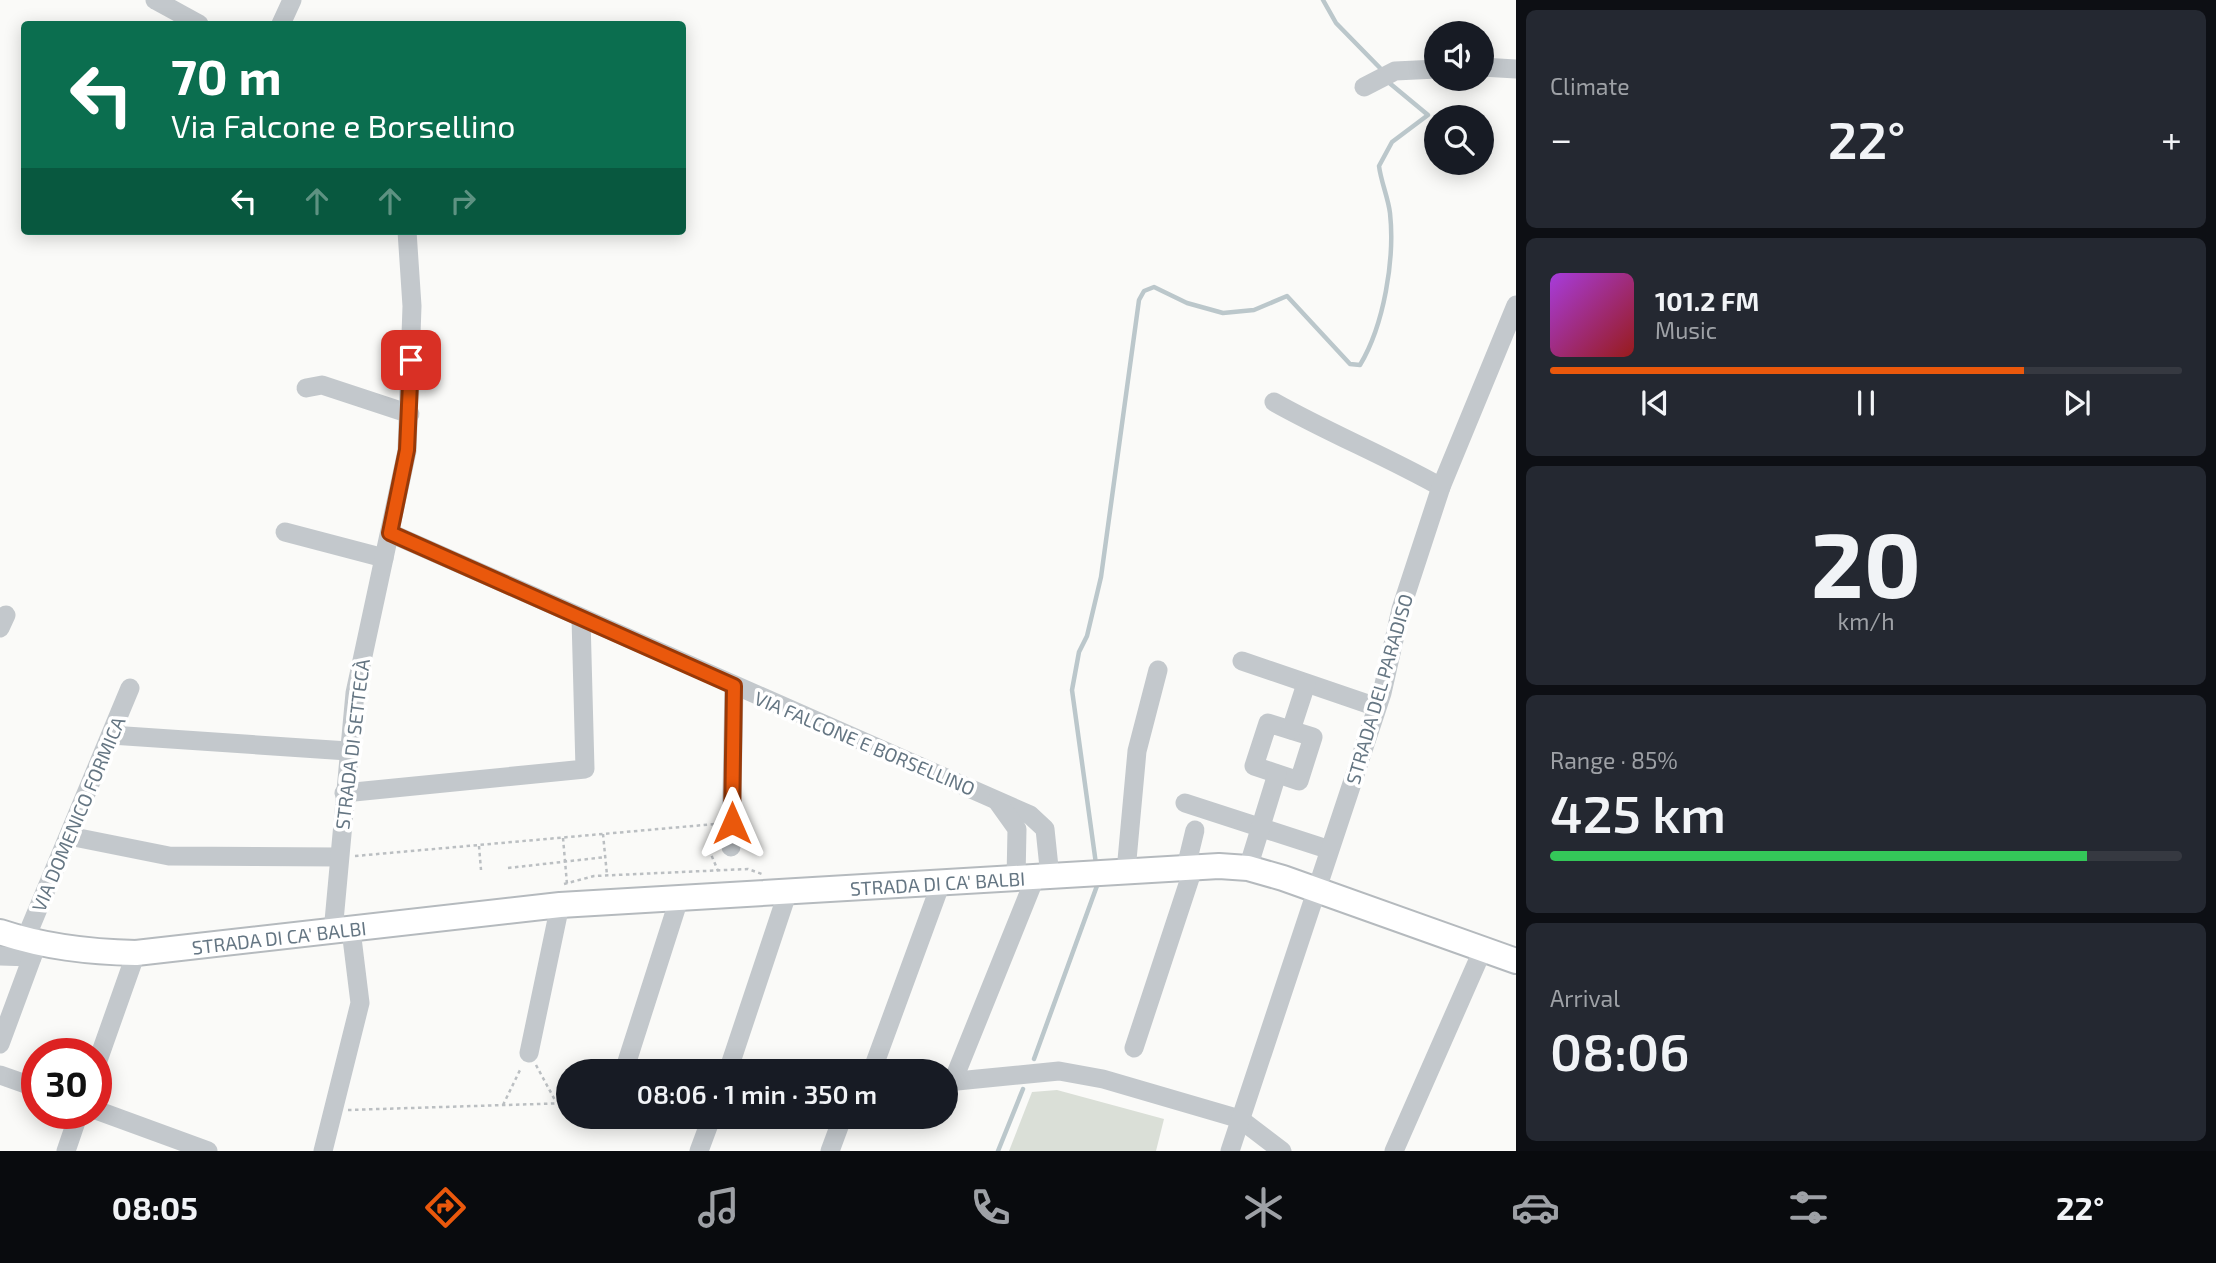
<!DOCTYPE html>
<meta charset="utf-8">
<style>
:root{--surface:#171b24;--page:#242831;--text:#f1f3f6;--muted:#9ea1a6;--line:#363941;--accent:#ea580c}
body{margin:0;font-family:"Exo 2",sans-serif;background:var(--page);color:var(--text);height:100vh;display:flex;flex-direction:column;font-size:26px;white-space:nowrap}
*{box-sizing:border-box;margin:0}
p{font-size:23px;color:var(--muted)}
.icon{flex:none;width:38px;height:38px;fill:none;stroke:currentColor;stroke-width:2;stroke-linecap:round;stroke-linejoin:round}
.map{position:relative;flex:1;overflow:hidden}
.panel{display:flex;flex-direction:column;gap:10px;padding:10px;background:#0d0f14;width:700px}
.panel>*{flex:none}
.top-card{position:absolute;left:21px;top:21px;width:665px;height:214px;border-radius:7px;box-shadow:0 4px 18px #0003;background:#0b6e4f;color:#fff;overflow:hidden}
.fabs{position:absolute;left:1424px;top:21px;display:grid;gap:14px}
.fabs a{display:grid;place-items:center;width:70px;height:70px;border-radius:50%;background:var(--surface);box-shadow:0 4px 18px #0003;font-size:35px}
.speed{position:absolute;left:21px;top:1038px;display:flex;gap:14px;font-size:35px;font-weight:700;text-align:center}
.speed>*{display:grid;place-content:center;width:91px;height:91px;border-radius:50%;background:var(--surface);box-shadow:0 4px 18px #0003;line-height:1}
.speed .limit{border:10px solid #d22;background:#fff;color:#111}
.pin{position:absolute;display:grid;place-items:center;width:60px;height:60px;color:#fff;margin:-30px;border-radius:14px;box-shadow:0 4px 10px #0006}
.me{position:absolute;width:77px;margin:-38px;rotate:0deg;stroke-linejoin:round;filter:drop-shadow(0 0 5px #0008)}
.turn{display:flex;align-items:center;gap:24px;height:147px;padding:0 35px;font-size:32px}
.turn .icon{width:91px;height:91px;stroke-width:2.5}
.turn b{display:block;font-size:49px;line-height:60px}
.lanes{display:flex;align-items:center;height:66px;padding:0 35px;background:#0003;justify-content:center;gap:35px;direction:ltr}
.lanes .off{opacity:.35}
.big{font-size:52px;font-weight:600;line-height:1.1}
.panel .tile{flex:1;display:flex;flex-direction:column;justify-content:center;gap:10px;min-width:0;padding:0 24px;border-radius:10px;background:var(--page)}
.panel .dial{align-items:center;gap:0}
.dial b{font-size:91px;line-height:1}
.song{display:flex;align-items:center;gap:21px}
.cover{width:84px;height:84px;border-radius:10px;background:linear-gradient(135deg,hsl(280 70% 55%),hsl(0 70% 35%))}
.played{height:7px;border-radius:4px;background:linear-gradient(90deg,var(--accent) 75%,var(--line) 75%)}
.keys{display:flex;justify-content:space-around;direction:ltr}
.heat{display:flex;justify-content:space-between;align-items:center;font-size:38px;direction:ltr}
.charge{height:10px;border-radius:5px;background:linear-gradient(90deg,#34c759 85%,var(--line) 0)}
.trip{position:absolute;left:556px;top:1059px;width:402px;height:70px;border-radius:35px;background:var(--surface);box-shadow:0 4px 18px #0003;font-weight:600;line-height:70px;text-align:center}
.dock{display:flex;height:112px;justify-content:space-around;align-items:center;background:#090b0e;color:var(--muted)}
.dock .icon{width:49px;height:49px}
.dock .on{color:var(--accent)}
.dock b{font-size:32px;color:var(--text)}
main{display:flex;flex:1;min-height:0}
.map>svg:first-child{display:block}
.green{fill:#dadfd7}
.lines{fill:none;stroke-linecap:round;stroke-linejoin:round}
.stream{stroke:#bbc7cb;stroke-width:4.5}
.major-casing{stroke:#b5babe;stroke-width:28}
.path{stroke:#bbbfc2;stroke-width:2.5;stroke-dasharray:3.5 3.5;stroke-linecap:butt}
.minor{stroke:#c3c8cc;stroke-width:19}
.major{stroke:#fff;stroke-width:24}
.route-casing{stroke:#983908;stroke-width:18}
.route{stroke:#ea580c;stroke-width:12}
.labels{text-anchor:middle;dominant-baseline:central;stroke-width:7;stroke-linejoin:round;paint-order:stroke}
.street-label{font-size:19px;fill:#657683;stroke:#fff}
</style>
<main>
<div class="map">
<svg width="1516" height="1151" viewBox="0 0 1516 1151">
<rect width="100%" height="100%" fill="#fafaf8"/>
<path class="green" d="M1057,1090l107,29 -8,32h-147l23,-59z"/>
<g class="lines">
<g class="stream">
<path d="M1323,0l13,23 44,45"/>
<path d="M1096,864l-24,-174 7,-38 8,-16 14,-59 38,-277 5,-9 10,-4 33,16 36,10 31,-3 33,-14 63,68 10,1c24,-40 35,-106 30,-152 -2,-16 -9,-31 -11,-47l13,-24 36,-27 -41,-34"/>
<path d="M1034,1059l64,-176"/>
<path d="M998,1151l25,-62"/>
</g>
<g class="major-casing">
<g id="major">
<path id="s1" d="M0,932c45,15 88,20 136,21l424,-48 659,-39 29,2 35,10 233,83"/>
</g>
</g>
<g class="path">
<path d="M715,830l-7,17 10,24"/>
<path d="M603,834l4,41"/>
<path d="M563,838l4,46"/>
<path d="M479,846l2,24"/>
<path d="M355,856l360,-32"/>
<path d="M508,868l98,-11"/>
<path d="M564,884l30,-8 154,-7 14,5"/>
<path d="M536,1065l20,37"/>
<path d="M503,1105l18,-37"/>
<path d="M348,1110l221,-7"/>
</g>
<g class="minor">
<path d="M155,0l44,24"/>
<path d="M281,24l11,-24"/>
<path d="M1482,67l34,2"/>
<path d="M1364,87l31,-16 42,-2"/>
<path d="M306,388l16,-3 88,29"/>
<path d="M1274,402c55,31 112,54 167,85"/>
<path d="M285,532l99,26"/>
<path d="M390,533l640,282 15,14 5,48"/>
<path d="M0,628l6,-13"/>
<path d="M1242,661l123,42"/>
<path d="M1268,723l45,14 -14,44 -45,-15z"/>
<path d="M1291,730l15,-46"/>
<path d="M111,735l237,16"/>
<path d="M344,793l241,-24 -4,-151"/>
<path d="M997,801l20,28 -1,50"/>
<path d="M1185,803l139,45"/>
<path d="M69,836l100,20 169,1"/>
<path d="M731,847l3,-161"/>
<path d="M1186,867l9,-37"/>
<path d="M1248,868l29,-94"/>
<path d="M1126,871l11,-120 21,-81"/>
<path d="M333,932l22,-239 52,-242 5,-145 -5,-75"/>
<path d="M25,940l105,-252"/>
<path d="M0,956l32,1"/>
<path d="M0,1044l37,-100"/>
<path d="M1134,1048l60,-182"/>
<path d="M529,1053l31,-148"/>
<path d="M96,1066l40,-113"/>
<path d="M624,1071l56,-175"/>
<path d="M728,1071l60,-180"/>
<path d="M872,1071l69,-188"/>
<path d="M0,1075l37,13"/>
<path d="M953,1081l82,-203"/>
<path d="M947,1082l112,-11 44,8 137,40 42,32"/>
<path d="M96,1110l112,41"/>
<path d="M66,1151l13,-38"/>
<path d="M323,1151l37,-148 -9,-73"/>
<path d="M699,1151l13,-35"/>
<path d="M830,1151l13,-35"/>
<path d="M1230,1151l152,-458 19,-84 40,-122 75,-182"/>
<path d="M1394,1151l89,-202"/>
</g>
<use href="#major" class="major"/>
</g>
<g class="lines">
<g class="route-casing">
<path id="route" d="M411,360l-4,90 -17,83 344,153 -2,137"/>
</g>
<use href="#route" class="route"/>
</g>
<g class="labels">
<g class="street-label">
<text transform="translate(1379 689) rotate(-74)">STRADA DEL PARADISO</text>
<text transform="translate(865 743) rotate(23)">VIA FALCONE E BORSELLINO</text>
<text transform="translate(352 744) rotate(-83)">STRADA DI SETTECÀ</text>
<text transform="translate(78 814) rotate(-67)">VIA DOMENICO FORMICA</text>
<text stroke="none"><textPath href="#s1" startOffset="943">STRADA DI CA' BALBI</textPath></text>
<text stroke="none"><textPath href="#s1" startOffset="282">STRADA DI CA' BALBI</textPath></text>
</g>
</g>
</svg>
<div class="fabs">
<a><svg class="icon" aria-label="sound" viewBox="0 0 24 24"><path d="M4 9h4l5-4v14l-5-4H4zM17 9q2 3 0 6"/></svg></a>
<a><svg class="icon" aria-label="search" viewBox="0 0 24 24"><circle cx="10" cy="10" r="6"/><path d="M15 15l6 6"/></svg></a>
</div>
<div class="speed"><div class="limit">30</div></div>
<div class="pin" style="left:411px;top:360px;background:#d93025"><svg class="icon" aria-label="arrive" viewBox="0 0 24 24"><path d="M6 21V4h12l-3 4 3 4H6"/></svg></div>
<svg class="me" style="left:732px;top:823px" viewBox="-20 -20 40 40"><path d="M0-17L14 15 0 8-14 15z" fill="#ea580c" stroke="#fff" stroke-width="4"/></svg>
<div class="trip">08:06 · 1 min · 350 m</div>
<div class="top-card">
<div class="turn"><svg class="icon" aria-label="left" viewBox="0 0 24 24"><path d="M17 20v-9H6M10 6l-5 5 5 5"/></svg><div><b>70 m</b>Via Falcone e Borsellino</div></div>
<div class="lanes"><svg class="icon" aria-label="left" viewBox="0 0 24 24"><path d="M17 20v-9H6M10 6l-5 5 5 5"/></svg><svg class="icon off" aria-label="ahead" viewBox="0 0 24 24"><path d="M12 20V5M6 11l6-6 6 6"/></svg><svg class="icon off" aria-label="ahead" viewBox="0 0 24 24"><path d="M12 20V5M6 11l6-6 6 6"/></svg><svg class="icon off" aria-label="right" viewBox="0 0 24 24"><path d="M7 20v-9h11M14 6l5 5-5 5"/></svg></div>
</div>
</div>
<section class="panel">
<div class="tile"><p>Climate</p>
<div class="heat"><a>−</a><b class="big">22°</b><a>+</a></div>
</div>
<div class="tile">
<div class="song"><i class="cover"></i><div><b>101.2 FM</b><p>Music</p></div></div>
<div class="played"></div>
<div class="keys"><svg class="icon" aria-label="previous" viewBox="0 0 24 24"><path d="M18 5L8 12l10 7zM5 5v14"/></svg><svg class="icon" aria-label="pause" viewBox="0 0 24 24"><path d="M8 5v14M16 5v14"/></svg><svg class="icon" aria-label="next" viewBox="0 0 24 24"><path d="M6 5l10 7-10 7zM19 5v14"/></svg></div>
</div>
<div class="tile dial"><b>20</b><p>km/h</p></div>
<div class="tile"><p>Range · 85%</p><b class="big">425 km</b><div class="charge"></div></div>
<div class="tile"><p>Arrival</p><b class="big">08:06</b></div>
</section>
</main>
<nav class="dock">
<b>08:05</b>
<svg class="icon on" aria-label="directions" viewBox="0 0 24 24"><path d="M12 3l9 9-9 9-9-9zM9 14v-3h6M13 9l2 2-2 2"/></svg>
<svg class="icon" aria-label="music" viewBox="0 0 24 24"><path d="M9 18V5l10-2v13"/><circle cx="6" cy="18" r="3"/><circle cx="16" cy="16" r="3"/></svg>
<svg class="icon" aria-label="phone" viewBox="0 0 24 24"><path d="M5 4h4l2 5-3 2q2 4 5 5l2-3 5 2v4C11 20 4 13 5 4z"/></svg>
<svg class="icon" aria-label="climate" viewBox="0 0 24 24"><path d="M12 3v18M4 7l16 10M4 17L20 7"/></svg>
<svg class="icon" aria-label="car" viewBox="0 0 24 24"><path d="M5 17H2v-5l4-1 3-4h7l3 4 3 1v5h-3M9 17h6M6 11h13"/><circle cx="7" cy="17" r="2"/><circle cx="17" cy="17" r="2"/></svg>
<svg class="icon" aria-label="filters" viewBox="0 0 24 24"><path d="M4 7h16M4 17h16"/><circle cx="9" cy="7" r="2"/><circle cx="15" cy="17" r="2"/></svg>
<b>22°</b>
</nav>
